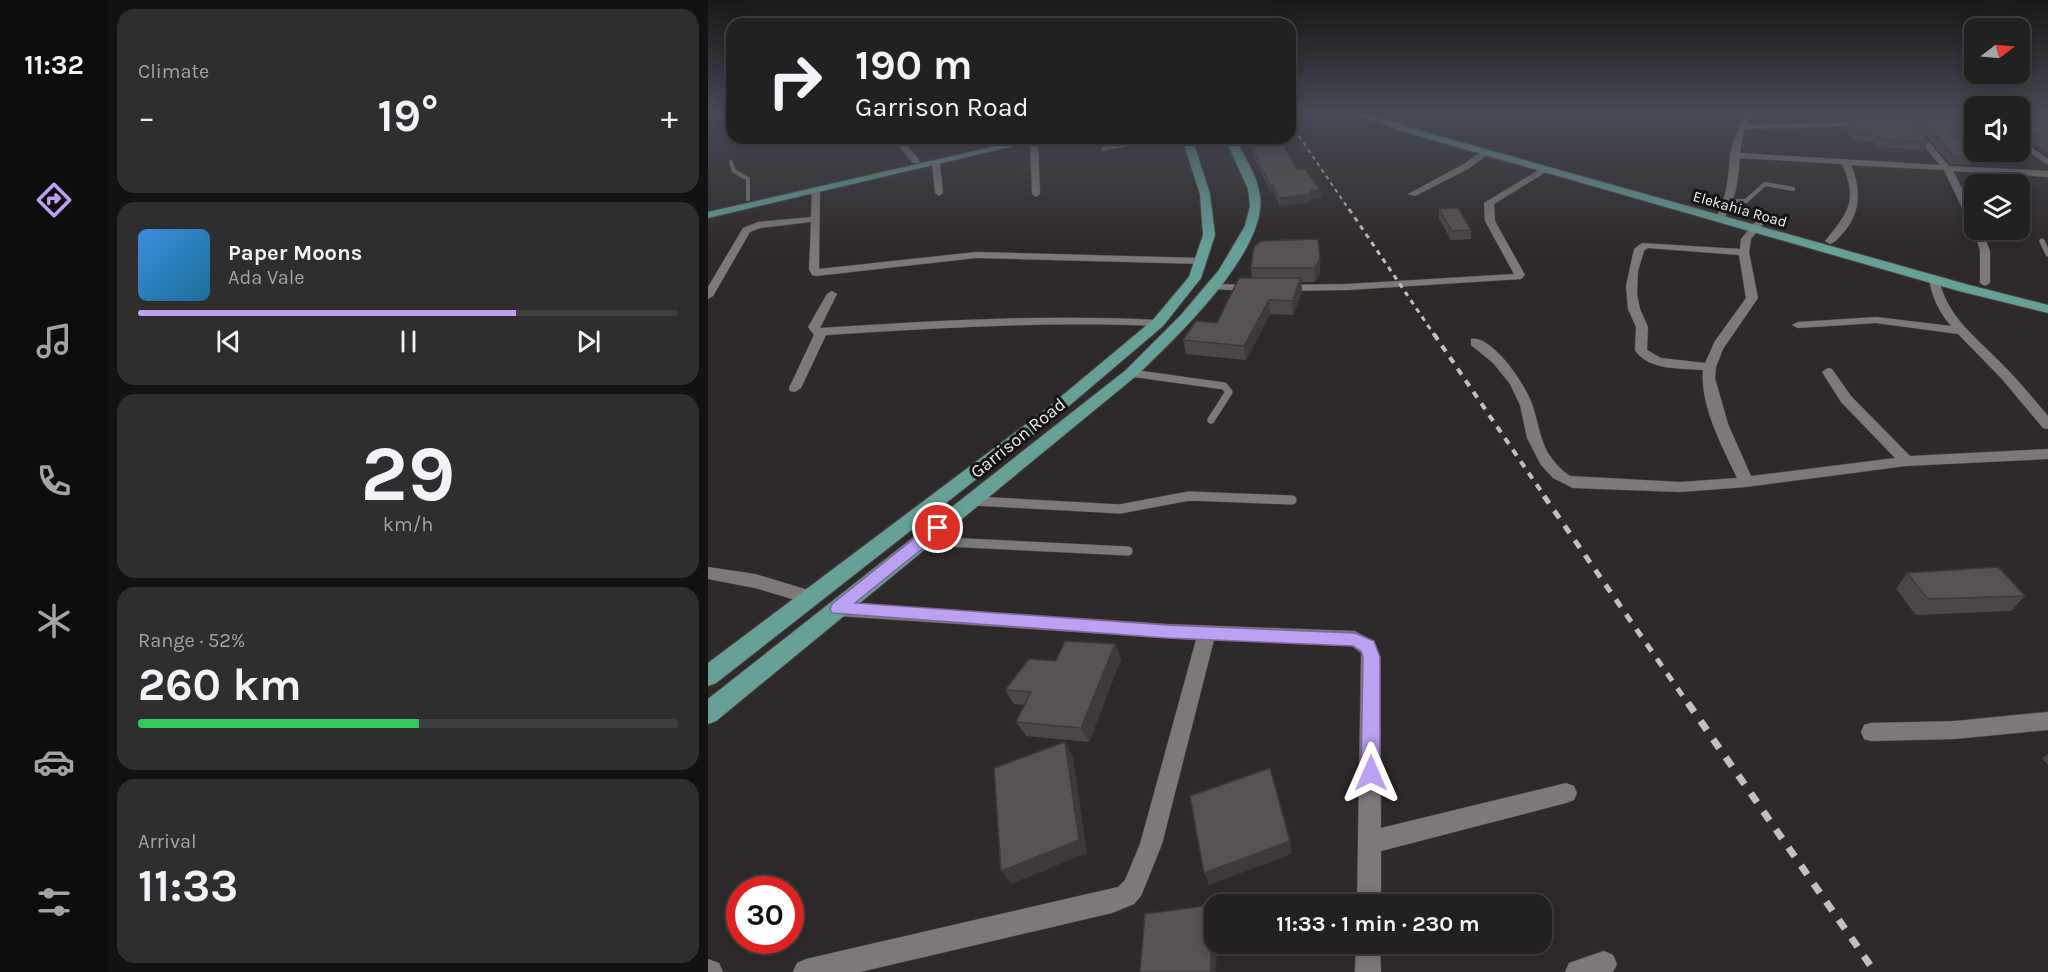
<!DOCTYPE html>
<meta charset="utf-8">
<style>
:root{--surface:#232020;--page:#2f2d2d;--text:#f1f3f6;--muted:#a3a3a5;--line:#403e3e;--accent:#bca0f2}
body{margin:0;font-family:Karla,sans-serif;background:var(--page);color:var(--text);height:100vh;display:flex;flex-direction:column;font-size:22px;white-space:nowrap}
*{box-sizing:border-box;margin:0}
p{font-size:20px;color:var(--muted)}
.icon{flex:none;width:33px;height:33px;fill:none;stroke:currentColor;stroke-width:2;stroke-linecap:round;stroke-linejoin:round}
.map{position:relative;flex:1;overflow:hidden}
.drawer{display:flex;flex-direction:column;gap:9px;padding:9px;background:#131212;width:600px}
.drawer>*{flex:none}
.guide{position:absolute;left:18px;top:18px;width:570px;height:126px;border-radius:18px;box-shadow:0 3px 15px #0003,0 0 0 2px var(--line);background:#232020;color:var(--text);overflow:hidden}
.needle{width:39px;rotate:74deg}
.tools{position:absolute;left:1256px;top:18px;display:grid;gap:12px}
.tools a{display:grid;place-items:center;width:66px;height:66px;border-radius:12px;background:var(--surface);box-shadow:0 3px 15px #0003,0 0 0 2px var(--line);font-size:30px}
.speed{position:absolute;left:18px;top:876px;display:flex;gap:12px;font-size:30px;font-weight:700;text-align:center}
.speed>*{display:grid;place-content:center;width:78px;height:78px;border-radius:50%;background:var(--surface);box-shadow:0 3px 15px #0003,0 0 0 2px var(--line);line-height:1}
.speed .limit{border:9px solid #d22;background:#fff;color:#111}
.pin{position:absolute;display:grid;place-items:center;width:51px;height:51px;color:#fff;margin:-26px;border:3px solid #fff;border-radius:50%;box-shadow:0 2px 6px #0007}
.me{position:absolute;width:66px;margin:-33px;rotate:0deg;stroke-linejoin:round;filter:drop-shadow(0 0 4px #0008)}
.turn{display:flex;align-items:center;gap:21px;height:126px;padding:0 30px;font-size:27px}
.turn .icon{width:78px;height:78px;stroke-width:2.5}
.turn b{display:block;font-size:42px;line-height:51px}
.big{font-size:45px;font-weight:700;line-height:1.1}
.drawer .widget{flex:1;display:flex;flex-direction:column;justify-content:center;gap:9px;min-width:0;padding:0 21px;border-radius:18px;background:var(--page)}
.drawer .dial{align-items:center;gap:0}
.dial b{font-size:78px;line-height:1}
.song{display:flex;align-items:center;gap:18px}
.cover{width:72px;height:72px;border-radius:9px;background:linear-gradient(135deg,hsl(210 70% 55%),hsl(200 70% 35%))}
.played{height:6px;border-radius:3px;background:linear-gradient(90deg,var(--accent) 70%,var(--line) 70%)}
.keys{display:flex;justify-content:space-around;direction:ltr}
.heat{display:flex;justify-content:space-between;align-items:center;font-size:33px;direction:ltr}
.charge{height:9px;border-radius:4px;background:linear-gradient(90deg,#34c759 52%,var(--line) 0)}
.trip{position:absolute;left:496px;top:894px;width:348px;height:60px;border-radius:18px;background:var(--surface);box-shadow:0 3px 15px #0003,0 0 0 2px var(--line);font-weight:700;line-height:60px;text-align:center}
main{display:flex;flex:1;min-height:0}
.dock{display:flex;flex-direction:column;width:108px;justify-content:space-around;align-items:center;background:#0e0d0d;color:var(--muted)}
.dock .icon{width:42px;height:42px}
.dock .on{color:var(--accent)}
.dock b{font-size:27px;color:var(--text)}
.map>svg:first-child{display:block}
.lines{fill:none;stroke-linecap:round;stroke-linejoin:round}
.lane-far3-casing{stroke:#4b4847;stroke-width:4.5}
.lane-far2-casing{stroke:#4b4847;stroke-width:6}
.lane-far1-casing{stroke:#4b4847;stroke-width:8}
.lane-casing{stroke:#4b4847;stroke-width:10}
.street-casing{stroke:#4b4847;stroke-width:1}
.primary-casing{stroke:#4b4847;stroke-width:2}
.lane-far3{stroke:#7e7978;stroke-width:4}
.lane-far2{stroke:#7e7978;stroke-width:5}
.lane-far1{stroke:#7e7978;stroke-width:7}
.lane{stroke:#7e7978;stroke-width:9}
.street{fill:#7e7978;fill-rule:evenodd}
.primary{fill:#67a196;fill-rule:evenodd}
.rail-far4{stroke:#c3bfbf;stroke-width:2;stroke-dasharray:4 4;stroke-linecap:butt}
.rail-far3{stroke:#c3bfbf;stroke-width:3;stroke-dasharray:5 5;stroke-linecap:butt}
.rail-far2{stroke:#c3bfbf;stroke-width:4;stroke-dasharray:7 7;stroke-linecap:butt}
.rail-far1{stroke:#c3bfbf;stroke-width:5;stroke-dasharray:9 9;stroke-linecap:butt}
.rail{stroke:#c3bfbf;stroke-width:7;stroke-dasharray:11 11;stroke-linecap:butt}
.wall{fill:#4c4747}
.shaded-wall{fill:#3e3a39}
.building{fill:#585352;stroke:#3e3a39;stroke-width:1.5}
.route{fill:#bca0f2;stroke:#7a689d;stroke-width:1.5}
.labels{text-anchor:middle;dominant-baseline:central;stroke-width:6;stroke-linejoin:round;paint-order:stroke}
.far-street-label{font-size:15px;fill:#f1eeee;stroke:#151313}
.street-label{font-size:18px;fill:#f1eeee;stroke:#151313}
</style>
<main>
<nav class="dock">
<b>11:32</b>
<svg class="icon on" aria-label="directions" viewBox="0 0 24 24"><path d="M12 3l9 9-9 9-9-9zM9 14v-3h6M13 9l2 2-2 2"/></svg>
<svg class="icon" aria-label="music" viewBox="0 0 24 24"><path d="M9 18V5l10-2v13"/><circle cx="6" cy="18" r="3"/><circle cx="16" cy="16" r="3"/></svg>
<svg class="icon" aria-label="phone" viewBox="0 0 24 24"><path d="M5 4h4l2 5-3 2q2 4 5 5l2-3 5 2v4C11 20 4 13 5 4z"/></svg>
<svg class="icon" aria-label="climate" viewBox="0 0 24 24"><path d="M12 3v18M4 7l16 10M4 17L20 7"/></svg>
<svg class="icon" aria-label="car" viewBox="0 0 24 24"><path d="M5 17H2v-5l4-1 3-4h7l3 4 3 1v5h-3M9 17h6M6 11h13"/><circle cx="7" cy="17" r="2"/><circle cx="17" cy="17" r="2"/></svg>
<svg class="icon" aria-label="filters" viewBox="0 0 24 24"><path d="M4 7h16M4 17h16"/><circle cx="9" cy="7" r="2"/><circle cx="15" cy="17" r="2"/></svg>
</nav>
<section class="drawer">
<div class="widget"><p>Climate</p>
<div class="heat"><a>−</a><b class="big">19°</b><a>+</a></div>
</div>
<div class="widget">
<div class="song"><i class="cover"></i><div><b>Paper Moons</b><p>Ada Vale</p></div></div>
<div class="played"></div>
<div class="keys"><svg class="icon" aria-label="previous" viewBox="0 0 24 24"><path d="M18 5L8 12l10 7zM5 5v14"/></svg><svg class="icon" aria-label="pause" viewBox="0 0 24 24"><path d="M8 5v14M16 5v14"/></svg><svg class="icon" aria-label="next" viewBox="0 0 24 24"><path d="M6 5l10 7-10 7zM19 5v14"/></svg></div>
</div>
<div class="widget dial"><b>29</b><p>km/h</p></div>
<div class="widget"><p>Range · 52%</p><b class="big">260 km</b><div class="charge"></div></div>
<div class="widget"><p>Arrival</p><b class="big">11:33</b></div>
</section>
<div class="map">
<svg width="1340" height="972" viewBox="0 0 1340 972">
<rect width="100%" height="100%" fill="#2f2a2a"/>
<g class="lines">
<g class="lane-far3-casing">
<g id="lane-far3">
<path d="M395,149l55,-11"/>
<path d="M23,162l3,9 14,8v20"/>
<path d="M1021,201h17l19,-17 28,5"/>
</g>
</g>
<g class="lane-far2-casing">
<path id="lane-far2" d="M1334,241l6,13"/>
</g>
<g class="lane-far1-casing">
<g id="lane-far1">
<path d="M423,373l93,13 5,6 -18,28"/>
<path d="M475,497h33"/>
</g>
</g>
<g class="lane-casing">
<g id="lane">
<path d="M267,501l145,8 69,-13 103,4"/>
<path d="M217,541l203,10"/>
</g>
</g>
<g class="street-casing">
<g id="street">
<path d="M1037,113h7l-5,12 105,-3 4,2 -4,2 -108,3 -4,24 200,12 -43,-52h8l44,53 99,5v6l-95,-6 21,42v12l-5,-3 -25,-52 -93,-5c10,23 10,47 -7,67 -4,4 -8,10 -14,12l-5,-3c22,-27 34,-40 17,-77l-102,-6c-2,22 -4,43 -17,62l-8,-2c13,-20 13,-42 15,-62 2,-15 10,-29 15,-43z"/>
<path d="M133,138h14l-13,4 -4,-2z"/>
<path d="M184,138h8l19,21v4h-6z"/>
<path d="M279,138h9l4,4 -7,2z"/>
<path d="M325,138l5,2 2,54 -4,3 -4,-3 -2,-54z"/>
<path d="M1311,139l29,20v6l-29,-20z"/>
<path d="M776,150l7,2 -23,17 -53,27 -7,-2 54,-29z"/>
<path d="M228,161l4,2 3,30 -4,3 -4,-3 -3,-30z"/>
<path d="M836,167l7,2 -57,35 1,17 30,54 -4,4 -173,11 -67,1 -5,-3 5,-3 67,-1 166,-10 -29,-53 -1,-18z"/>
<path d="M108,188l4,3 -1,78 157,-17 225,6 5,3 -5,3 -225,-6 -160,18 -4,-1 -3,-6 2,-47 -51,6 -10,4 -37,64 -5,3v-12l35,-59 15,-6 53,-5 1,-26z"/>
<path d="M1049,220l8,2 -14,17 -2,13 9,46 -35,51 -7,18 -1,11 13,46 23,52 144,-18 -54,-56 -19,-30 6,-4 4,1 19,27 59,60 138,-7v10l-142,7 -160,21 -66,5 -107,-4 -20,-10 -12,-13 -14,-27 -7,-33 -10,-21 -17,-21 -22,-18v-6c22,-4 55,47 61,65 6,16 7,33 16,49 6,9 13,17 22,23l110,6 57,-4c-15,-32 -37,-72 -34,-108 -21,-2 -55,1 -68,-20l1,-23 -8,-18 -2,-23 8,-37 8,-6 98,6 1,-10zM940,248l91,7 7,43 -31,43 -10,22 -44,-5 -14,-8 1,-23 -8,-18 -3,-15 1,-23 6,-20z"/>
<path d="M1266,229l8,1 8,21v32l-5,3 -5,-3v-32z"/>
<path d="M1226,276l5,3c8,38 37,58 63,85 16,16 31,34 46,52v13l-5,-1 -42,-50 -43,-44 -82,-11 -78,5 -6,-3 6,-3 78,-5 75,9c-12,-14 -19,-29 -22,-47z"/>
<path d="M504,284l42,1 5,3 -5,3 -46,-2v-4z"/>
<path d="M124,291l5,3 -17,34c113,-7 225,-14 338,-8l6,3 -6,3c-111,-5 -221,2 -332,9l-25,53 -6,4 -5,-1 -1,-3 25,-53 -6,-8 19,-33z"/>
<path d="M0,567l47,7 63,19 3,5 -3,5 -6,2 -57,-17 -47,-9z"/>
<path d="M130,602l329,22 188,7 18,10 7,16 1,171 185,-45 8,3 3,7 -3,7 -8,3 -185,48v53h-24l4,-251 -9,-7 -138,-6 -52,204 -21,52 -7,8 -22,9 -252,59h-67l4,-9 9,-4 312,-72 7,-7 15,-36 56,-204 -358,-24 -6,-2 -3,-5 3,-5z"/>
<path d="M1340,712v18l-93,9 -84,2 -7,-2 -3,-7 3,-7 7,-2 84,-2z"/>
<path d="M648,944h24l1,28h-26z"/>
<path d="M896,951l9,4 4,9 -4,8h-48l4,-9z"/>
<path d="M0,959l11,4 4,9h-15z"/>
</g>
</g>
<g class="primary-casing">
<g id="primary">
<path d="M645,113h12l49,16 555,156 79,20v8l-89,-22 -551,-158z"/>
<path d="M323,138h17l-340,80v-6z"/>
<path d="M474,138h10l18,56 5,41 -14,43 -38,48 -106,90 -341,267 -8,3v-23l337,-253 108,-90 36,-43 14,-42 -3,-41z"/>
<path d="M517,138h10c9,19 23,38 25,59 7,55 -87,144 -124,179l-420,345 -8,3v-25l418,-329 55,-55 38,-45 26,-44 5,-20 -2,-17z"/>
</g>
</g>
<use href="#lane-far3" class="lane-far3"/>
<use href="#lane-far2" class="lane-far2"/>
<use href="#lane-far1" class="lane-far1"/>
<use href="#lane" class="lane"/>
<use href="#street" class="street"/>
<use href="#primary" class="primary"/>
<path class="rail-far4" d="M582,123l60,88"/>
<path class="rail-far3" d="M641,209l86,127"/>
<path class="rail-far2" d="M726,334l111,163"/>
<path class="rail-far1" d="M836,496l145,209"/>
<path class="rail" d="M980,703l187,269"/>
</g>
<g class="wall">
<path d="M1078,113h118l24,29 -3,8 -48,-3 -4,-5 -21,-2 -7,-12 3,-7 5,-1 -43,1 -26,-3z"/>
<path d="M1199,113h67v25l-16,-1 17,20 -4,8 -21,-1z"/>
<path d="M1311,113h29v41l-13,-11 -7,-1 -9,-5z"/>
<path d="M543,139l46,31 23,20 1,8 -10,1 -1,3 -30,4 -6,-14 -3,1 -17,-36 -1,-7h1l-2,-4z"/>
<path d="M731,209l32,21v9l-20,1 -12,-22z"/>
<path d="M610,239l2,34 -5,9h-14l1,10 -9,23 -23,-1 -24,46 -60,-6 -3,-14 34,-17 35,-45 -1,-10z"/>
<path d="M1199,573l118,23 -14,15 -95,4 -20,-26z"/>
<path d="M407,644l6,15 -32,83 -63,-6 -10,-14 9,-17 -11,-1 -9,-14 51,-29z"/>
<path d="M1340,754v11l-6,-7z"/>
</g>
<g class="shaded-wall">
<path d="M565,184l1,8 -3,1 -1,-8z"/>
<path d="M612,190l1,8 -10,1 -1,3 -30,4 -1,-8z"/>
<path d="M612,259v14l-5,9 -1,-14z"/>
<path d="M593,278l1,14 -9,23 -1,-14z"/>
<path d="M561,300l1,14 -24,46 -2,-14z"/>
<path d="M407,644l6,15 -32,83 -8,-14z"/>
<path d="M357,742l8,15 14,96 -76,31 -10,-13z"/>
<path d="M582,841l2,13 -83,31 -5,-12z"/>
<path d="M504,905l3,7v32h2l-1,28h-5z"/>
</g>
<g class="building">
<path d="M1094,113h102l24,29 -48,-3 -4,-4 -20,-2 -8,-12 12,-2 1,-3 -5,-3 -44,1z"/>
<path d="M1208,113h58v18l-23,-2 24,28 -21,-1z"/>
<path d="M1311,113h29v30l-9,-8h-7l-8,-5h-3v4h-2z"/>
<path d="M551,138h20l18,32 8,-1 15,21 -9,1 -1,3 -31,4 -6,-14 -3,1 -17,-35 3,-1 -5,-10z"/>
<path d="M750,208l13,22 -19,1 -13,-22z"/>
<path d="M610,239l2,20 -6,9h-63l3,-21 7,-6z"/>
<path d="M531,278h62l-9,23 -23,-1 -25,46 -61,-6 13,-19 21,2z"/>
<path d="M1290,567l27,29 -97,3 -21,-26z"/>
<path d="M357,641l50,3 -34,84 -65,-6 15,-30 -26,-2 24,-31 27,2z"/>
<path d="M357,742l14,98 -78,31 -7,-103z"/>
<path d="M562,768l20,73 -86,32 -14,-77z"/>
<path d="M504,905l-1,67h-71l5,-58z"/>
</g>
<linearGradient id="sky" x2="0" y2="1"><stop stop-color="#1a1717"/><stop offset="0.45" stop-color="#474a55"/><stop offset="1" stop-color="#474a55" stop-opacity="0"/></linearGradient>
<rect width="1340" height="249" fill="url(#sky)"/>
<path class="route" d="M230,523l7,5 -2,4 -88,71 312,22 188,8 19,8 6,16v116l-3,6 -6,3 -7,-3 -3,-6 2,-116 -2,-6 -8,-5 -186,-8 -335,-25 -2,-4 2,-5 100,-80z"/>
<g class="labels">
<g class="far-street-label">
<text transform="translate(1032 209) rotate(16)">Elekahia Road</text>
</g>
<g class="street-label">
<text transform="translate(310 438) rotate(-39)">Garrison Road</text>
</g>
</g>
</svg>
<div class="tools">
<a><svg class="needle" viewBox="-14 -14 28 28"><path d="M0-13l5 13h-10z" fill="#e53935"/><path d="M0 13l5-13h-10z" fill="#a3a3a5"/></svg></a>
<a><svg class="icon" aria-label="sound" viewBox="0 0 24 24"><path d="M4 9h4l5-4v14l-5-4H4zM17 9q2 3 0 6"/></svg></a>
<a><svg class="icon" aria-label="layers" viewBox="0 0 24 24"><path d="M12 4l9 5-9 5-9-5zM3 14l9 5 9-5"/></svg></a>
</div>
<div class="speed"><div class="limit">30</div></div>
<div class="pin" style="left:230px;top:528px;background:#d93025"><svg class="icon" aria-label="arrive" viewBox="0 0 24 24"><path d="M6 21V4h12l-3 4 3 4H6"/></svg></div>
<svg class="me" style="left:663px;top:773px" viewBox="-20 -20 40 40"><path d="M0-17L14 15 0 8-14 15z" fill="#bca0f2" stroke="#fff" stroke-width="4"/></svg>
<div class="trip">11:33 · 1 min · 230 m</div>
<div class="guide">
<div class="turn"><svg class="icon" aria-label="right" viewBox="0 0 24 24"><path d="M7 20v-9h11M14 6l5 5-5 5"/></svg><div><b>190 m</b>Garrison Road</div></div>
</div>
</div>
</main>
